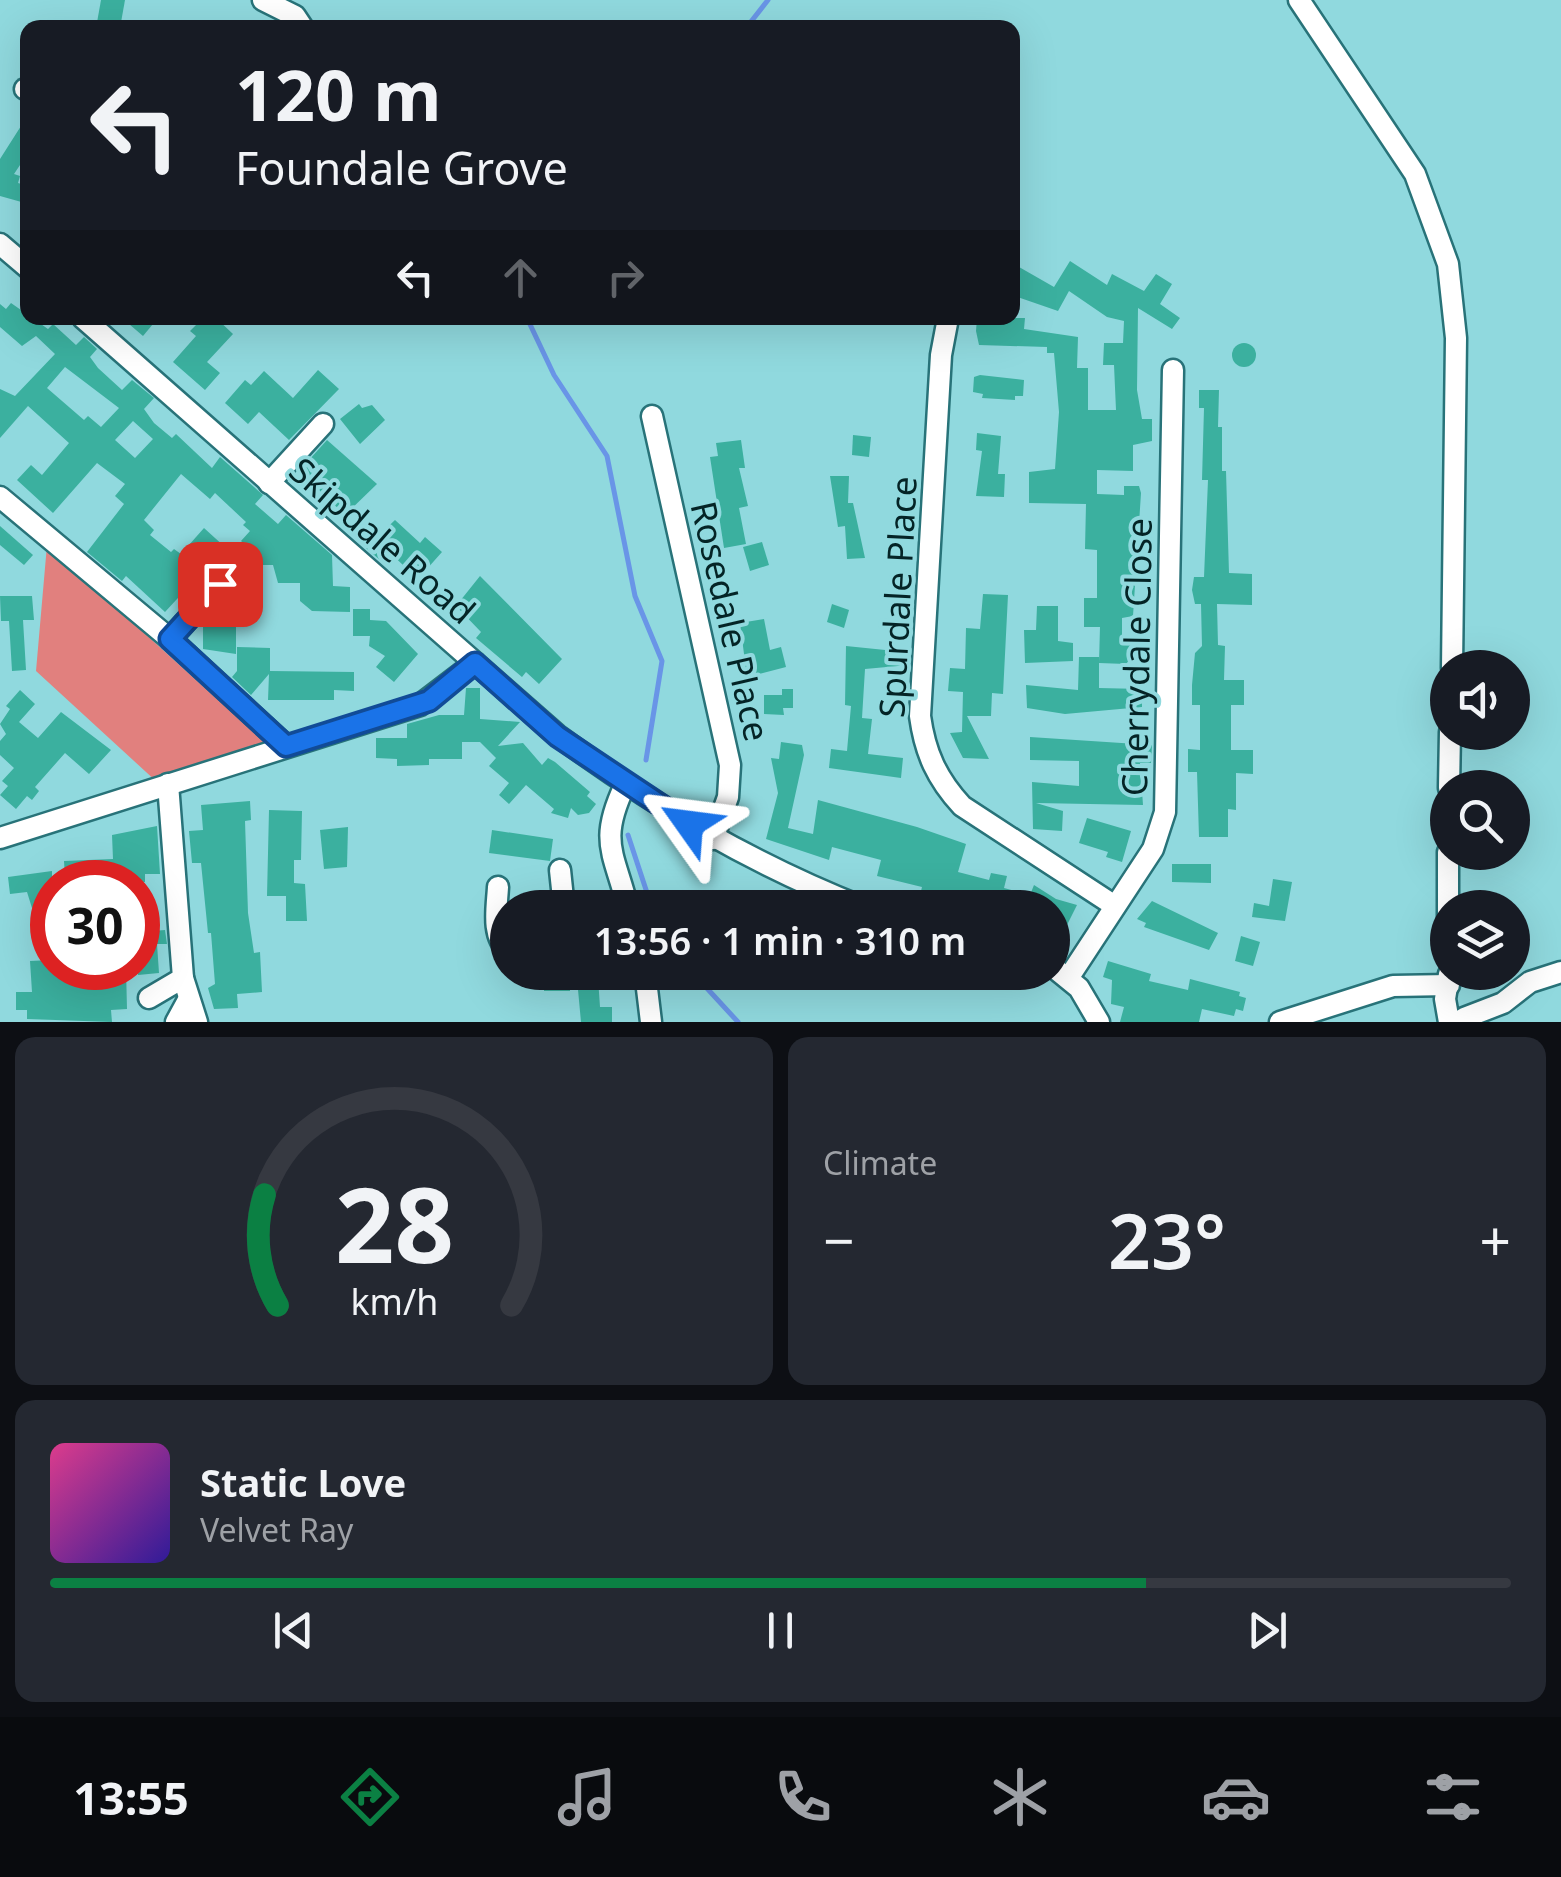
<!DOCTYPE html>
<meta charset="utf-8">
<style>
:root{--surface:#171b24;--page:#242831;--text:#f1f3f6;--muted:#9ea1a6;--line:#363941;--accent:#0b8043}
body{margin:0;font-family:"Noto Sans",sans-serif;background:var(--page);color:var(--text);height:100vh;display:flex;flex-direction:column;font-size:38px;white-space:nowrap}
*{box-sizing:border-box;margin:0}
p{font-size:32px;color:var(--muted)}
.icon{flex:none;width:55px;height:55px;fill:none;stroke:currentColor;stroke-width:2;stroke-linecap:round;stroke-linejoin:round}
.map{position:relative;height:1022px;overflow:hidden}
.sheet{display:flex;flex-direction:column;gap:15px;padding:15px;background:#0d0f14;flex:1}
.sheet>*{flex:none}
.hud{position:absolute;left:20px;top:20px;width:1000px;height:305px;border-radius:20px;box-shadow:0 10px 40px #0002;background:#171b24;color:var(--text);overflow:hidden}
.fabs{position:absolute;left:1430px;top:650px;display:grid;gap:20px}
.fabs a{display:grid;place-items:center;width:100px;height:100px;border-radius:50%;background:var(--surface);box-shadow:0 10px 40px #0002;font-size:50px}
.speed{position:absolute;left:30px;top:860px;display:flex;gap:20px;font-size:50px;font-weight:700;text-align:center}
.speed>*{display:grid;place-content:center;width:130px;height:130px;border-radius:50%;background:var(--surface);box-shadow:0 10px 40px #0002;line-height:1}
.speed .limit{border:15px solid #d22;background:#fff;color:#111}
.pin{position:absolute;display:grid;place-items:center;width:85px;height:85px;color:#fff;margin:-42px;border-radius:20px;box-shadow:0 5px 15px #0006}
.me{position:absolute;width:110px;margin:-55px;rotate:301deg;stroke-linejoin:round;filter:drop-shadow(0 0 8px #0008)}
.turn{display:flex;align-items:center;gap:35px;height:210px;padding:0 50px;font-size:45px}
.turn .icon{width:130px;height:130px;stroke-width:2.5}
.turn b{display:block;font-size:70px;line-height:85px}
.lanes{display:flex;align-items:center;height:95px;padding:0 50px;background:#0003;justify-content:center;gap:50px;direction:ltr}
.lanes .off{opacity:.35}
.big{font-size:75px;font-weight:600;line-height:1.1}
.sheet .tile{flex:1;display:flex;flex-direction:column;justify-content:center;gap:15px;min-width:0;padding:0 35px;border-radius:20px;background:var(--page)}
.sheet .dial{align-items:center;gap:0}
.dial svg{height:260px;overflow:visible;fill:none;stroke:var(--line);stroke-width:7;stroke-linecap:round;text-anchor:middle}
.dial text{fill:var(--text);stroke:none}
.song{display:flex;align-items:center;gap:30px}
.cover{width:120px;height:120px;border-radius:15px;background:linear-gradient(135deg,hsl(330 70% 55%),hsl(250 70% 35%))}
.played{height:10px;border-radius:5px;background:linear-gradient(90deg,var(--accent) 75%,var(--line) 75%)}
.keys{display:flex;justify-content:space-around;direction:ltr}
.heat{display:flex;justify-content:space-between;align-items:center;font-size:55px;direction:ltr}
.sheet .tiles{flex:1;display:grid;gap:15px;grid-template-columns:1fr 1fr}
.tile:last-child{grid-column:span 2}
.trip{position:absolute;left:490px;top:890px;width:580px;height:100px;border-radius:50px;background:var(--surface);box-shadow:0 10px 40px #0002;font-weight:600;line-height:100px;text-align:center}
.dock{display:flex;height:160px;justify-content:space-around;align-items:center;background:#090b0e;color:var(--muted)}
.dock .icon{width:70px;height:70px}
.dock .active{color:var(--accent)}
.dock b{font-size:45px;color:var(--text)}
.map>svg:first-child{display:block}
.green{fill:#e1807e}
.lines{fill:none;stroke-linecap:round;stroke-linejoin:round}
.stream{stroke:#6995e7;stroke-width:5}
.building{fill:#3bb09f;fill-rule:evenodd}
.minor-casing{stroke:#287379;stroke-width:25}
.minor{stroke:#fff;stroke-width:20}
.route-casing{stroke:#114b97;stroke-width:25}
.route{stroke:#1a73e8;stroke-width:18}
.labels{text-anchor:middle;dominant-baseline:central;stroke-width:8;stroke-linejoin:round;paint-order:stroke}
.street-label{font-size:35px;fill:#042426;stroke:#90d9de}
</style>
<div class="map">
<svg width="1561" height="1022" viewBox="0 0 1561 1022">
<rect width="100%" height="100%" fill="#90d9de"/>
<path class="green" d="M47,545l221,200 -20,1 1,12 -91,25 -122,-112z"/>
<g class="lines">
<g class="stream">
<path d="M746,28l22,-28"/>
<path d="M527,318l27,57 53,81 28,140 27,65 -16,99"/>
<path d="M628,835l24,73"/>
<path d="M692,972l46,50"/>
</g>
</g>
<g class="building">
<path d="M101,0h24l-5,28h-24z"/>
<path d="M28,115v38l-14,21 6,2 -2,7 10,3 -3,17 -25,-7v-37z"/>
<path d="M1070,261l37,24 5,-11 32,17 12,-17 16,10 -12,20 20,14 -8,11 -34,-21 -1,82 5,29h10v22l-19,4v26l-36,-1v24l27,1v-9h15l2,7 -8,123 -11,2v25h27l-1,15h-17l-5,6 -27,-1 1,-36h-16v-29h13v-48l-12,-1 1,-45 -57,-1v-31l26,-3 4,-57 -5,-59h-7v-6l-68,-2 -3,-14 1,-13h48l-1,11 54,8 -1,31h11v42h28l-2,-45h-11l1,-22h19l1,-22 -17,-4 -38,-26 -11,20 -46,-16v-32l42,24z"/>
<path d="M11,303l37,26 5,-5 23,21 8,-8 13,12 -7,8 8,11 24,22 10,-10 22,18 -10,11 10,14 18,15 4,-4 36,34 8,-11 43,38 -8,9 23,20 8,-9 46,40 1,31 17,1v25l-38,-1 -12,-10v-18h-22l-5,-18h-16v-9l-16,-15 9,-10 -7,-6 3,-3 -31,-29 -5,6 -29,-25 -37,46 10,10 -4,5 21,17 3,-3 7,5 23,-26 22,20 -32,42 -5,-4 -24,26 -39,-36 -4,5 -35,-29 37,-48 -9,-8 10,-12 -28,-21 -44,50 -36,-33 14,-15 11,10 27,-32 -41,-37 -28,32v-49l15,7 40,-42 -19,-18 -14,10 -22,-19v-23l6,5zM65,367l54,41 -18,19 -13,-11 -4,4 -37,-32zM133,421l20,18 -18,19 -20,-18z"/>
<path d="M122,318h36l-15,18z"/>
<path d="M203,318h13l17,16 -26,28 13,11 -15,17 -32,-28 23,-26 -6,-5z"/>
<circle cx="1244" cy="355" r="12"/>
<path d="M318,370l21,19 -50,51 -30,-28 -11,12 -23,-21 20,-23 6,5 13,-14 29,27z"/>
<path d="M980,375l44,5 -1,16h-8v4l-33,-2 1,-4 -10,-2 1,-15z"/>
<path d="M1199,390h20l-1,37h4v44h4l3,102 23,1v31l-35,-1 1,41 7,1 -1,34h20v25h-13v45h22v24l-17,-1v37l-8,-1v28h-29l-2,-65h-9v-23l12,1v-45h-8v-20l3,-32 7,-7 -1,-42h-6l-3,-14 2,-13h10l4,-97h-6l2,-72h-5z"/>
<path d="M359,404l3,4 10,-3 13,15 -25,24 -20,-25z"/>
<path d="M977,433l24,3 -3,38h7l-1,23 -28,-1 6,-45 -6,-1z"/>
<path d="M853,435l18,2 -2,20 -17,-2z"/>
<path d="M327,440l50,44 -32,31 -46,-44z"/>
<path d="M741,440l4,28h-6l9,38 -9,2 7,36 -22,4 -14,-91 8,-1 -2,-13z"/>
<path d="M830,476h19l-1,27h5l12,55 -18,1 -2,-33 -7,1z"/>
<path d="M395,520l25,23 5,-6 17,15 -24,27 -30,-28 -8,9 -14,-12z"/>
<path d="M0,526l33,29 -9,10 -24,-20z"/>
<path d="M762,542l7,23 -19,6 -7,-24z"/>
<path d="M480,576l82,83 -23,25 -13,-12 -4,5 -46,-39 5,-6 -25,-26z"/>
<path d="M983,594l25,1 -5,99 -11,-1 -1,23h-24l22,43 -26,-1 -13,-25 12,-1 1,-40 -15,-1 2,-23 15,1 1,-41 14,1z"/>
<path d="M0,596h32l2,24h-11l3,50 -14,1 -3,-50h-8z"/>
<path d="M832,604l17,6 -5,18 -17,-6z"/>
<path d="M1037,606h21v35l15,2v18l-48,2 -1,-33h12z"/>
<path d="M353,609h17v11l16,1 32,33 -24,28 -18,-15 9,-11 -16,-10 1,-10h-17z"/>
<path d="M764,619l6,31 11,-3 5,20 -39,10 -7,-54z"/>
<path d="M203,625l33,1v28l-33,-5z"/>
<path d="M846,646l49,5 15,-3 -1,17 -44,4 -3,49 10,1 -4,35 35,4 -2,20 -72,-10 2,-19 16,2 4,-45 -6,-1z"/>
<path d="M237,647l33,1v23l84,1v19l-20,-1v10h-66l1,-26 -18,21 -19,-18 5,-6z"/>
<path d="M1079,657h20v31l43,1v18l-77,7 -38,-6 -1,-23 52,5z"/>
<path d="M466,688h14v31l40,3 -22,24 25,-3 19,22 6,-7 7,4 35,30 -3,4 9,8 -7,9 -11,2 -7,-7 -3,10 -17,-5 3,-4 -28,-24 -17,19 -10,-9 10,-12 -20,-17 7,-8 -16,-16h-18v17h-33v6l-32,1v-7l-21,-1v-20h31v-14l32,-9h25z"/>
<path d="M782,689h11v19h-10l1,7 -20,-1v-19h18z"/>
<path d="M20,690l15,14 -16,18 19,16 23,-26 50,38 -22,24 -24,-21 -30,34 4,4 -7,9 -5,-4 -11,13 -16,-14 8,-9 -6,-5 12,-13 -14,-13v-14l6,-7 -6,-10 10,-15 -4,-3z"/>
<path d="M1030,737l122,8 -1,18h-11l3,42 -107,-2 27,8 -1,20 -29,-2 -1,-47 47,4v-25l-49,-1z"/>
<path d="M781,742l21,3 2,10 -16,73 25,6 5,-34 99,27 49,17 -8,28 31,8 2,-7 16,3 -3,12 26,7 4,-10 22,14 21,6 -10,20 -15,18v-35h-28l-7,-6 -1,6h-9l-44,-10 -3,10h-15l1,-6 -26,-7 2,-8 -45,-11 4,-16 -49,-13 -3,13 -63,-21 12,-46 -7,-35 8,1z"/>
<path d="M250,801l1,19 -6,1 3,92 6,40 6,-1 2,40 -25,2 1,14 -24,1 -6,-21 7,-4 -4,-51h-3l-7,-70h-9l-3,-32 14,-1 -2,-25z"/>
<path d="M269,810l33,1 -1,49h-7v23l11,1 2,37h-21v-25h-19z"/>
<path d="M1087,818l44,13 -9,31 -16,-5 2,-5 -29,-9z"/>
<path d="M157,826l3,48h-15v8h-33v-3l-13,1 -1,-5 -33,2 -1,-16 49,-2 -1,-24z"/>
<path d="M348,827l-1,40 -23,2 -4,-39z"/>
<path d="M492,830l61,9 -3,22 -61,-8z"/>
<path d="M1172,864h39v19l-39,-1z"/>
<path d="M52,871v35l-20,2 -5,-16 -17,2 -2,-17z"/>
<path d="M1273,879l19,3 -7,39 -33,-4 2,-14 15,3z"/>
<path d="M1152,901l66,32 -9,17 -65,-23 2,-4 -9,-4z"/>
<path d="M151,914l1,17 13,-1 2,14h-10l2,29 -21,2v-60z"/>
<path d="M1241,936l19,6 -7,24 -18,-5z"/>
<path d="M52,960v8h74l1,41 -16,1 1,12 -85,-3v-9h-11v-18h16l-2,-31z"/>
<path d="M1108,961l43,13 -2,7 39,9 2,-11 50,13 -1,4 7,2 -3,13 -7,-2 -2,7 -32,-7 -3,13h-79l4,-15 -13,-3 1,-24 -9,-3z"/>
<rect x="544" y="972" width="26" height="19"/>
<path d="M598,978l2,29h12v15h-31l-4,-43z"/>
</g>
<g class="lines">
<g class="minor-casing">
<g id="minor">
<path d="M263,0l32,16 8,12"/>
<path d="M1299,0l116,174 33,90 8,74 -4,330"/>
<path d="M25,89h3"/>
<path d="M0,244l28,24"/>
<path d="M83,318l474,417c97,71 195,129 307,173"/>
<path d="M948,318l-7,37 -21,361c5,37 17,63 42,90l153,100"/>
<path d="M652,416l78,349 -2,32 -15,42"/>
<path d="M269,483l54,-59"/>
<path d="M0,497l170,142 116,107"/>
<path d="M170,639l50,-55"/>
<path d="M625,785c-27,57 -11,67 3,123"/>
<path d="M1449,788l1,-56"/>
<path d="M0,838l420,-133 55,-42"/>
<path d="M560,870l4,38"/>
<path d="M498,887c-1,20 -7,49 10,63"/>
<path d="M1448,956v-104"/>
<path d="M1052,966l27,22 20,34"/>
<path d="M645,972l6,50"/>
<path d="M1449,974l-4,25 4,23"/>
<path d="M1069,977l84,-128 12,-37 8,-442"/>
<path d="M183,978l14,44"/>
<path d="M149,998l34,-20 -15,-194"/>
<path d="M1464,1018l39,-15 27,-21 31,-10"/>
<path d="M176,1022l12,-22"/>
<path d="M1280,1022l113,-36 56,-1"/>
</g>
</g>
<use href="#minor" class="minor"/>
</g>
<g class="lines">
<g class="route-casing">
<path id="route" d="M220,584l-50,55 116,107 143,-45 46,-38 82,73 132,88"/>
</g>
<use href="#route" class="route"/>
</g>
<g class="labels">
<g class="street-label">
<text transform="translate(383 540) rotate(41)">Skipdale Road</text>
<text transform="translate(897 597) rotate(-87)">Spurdale Place</text>
<text transform="translate(731 621) rotate(77)">Rosedale Place</text>
<text transform="translate(1136 657) rotate(-89)">Cherrydale Close</text>
</g>
</g>
</svg>
<div class="fabs">
<a><svg class="icon" aria-label="sound" viewBox="0 0 24 24"><path d="M4 9h4l5-4v14l-5-4H4zM17 9q2 3 0 6"/></svg></a>
<a><svg class="icon" aria-label="search" viewBox="0 0 24 24"><circle cx="10" cy="10" r="6"/><path d="M15 15l6 6"/></svg></a>
<a><svg class="icon" aria-label="layers" viewBox="0 0 24 24"><path d="M12 4l9 5-9 5-9-5zM3 14l9 5 9-5"/></svg></a>
</div>
<div class="speed"><div class="limit">30</div></div>
<div class="pin" style="left:220px;top:584px;background:#d93025"><svg class="icon" aria-label="arrive" viewBox="0 0 24 24"><path d="M6 21V4h12l-3 4 3 4H6"/></svg></div>
<svg class="me" style="left:689px;top:824px" viewBox="-20 -20 40 40"><path d="M0-17L14 15 0 8-14 15z" fill="#1a73e8" stroke="#fff" stroke-width="4"/></svg>
<div class="trip">13:56 · 1 min · 310 m</div>
<div class="hud">
<div class="turn"><svg class="icon" aria-label="left" viewBox="0 0 24 24"><path d="M17 20v-9H6M10 6l-5 5 5 5"/></svg><div><b>120 m</b>Foundale Grove</div></div>
<div class="lanes"><svg class="icon" aria-label="left" viewBox="0 0 24 24"><path d="M17 20v-9H6M10 6l-5 5 5 5"/></svg><svg class="icon off" aria-label="ahead" viewBox="0 0 24 24"><path d="M12 20V5M6 11l6-6 6 6"/></svg><svg class="icon off" aria-label="right" viewBox="0 0 24 24"><path d="M7 20v-9h11M14 6l5 5-5 5"/></svg></div>
</div>
</div>
<section class="sheet">
<div class="tiles">
<div class="tile dial"><svg viewBox="0 0 100 80">
<path d="M14 69A42 42 0 1 1 86 69"/>
<path d="M14 69A42 42 0 0 1 10 35" stroke="#0b8043"/>
<text x="50" y="56" font-size="32" font-weight="700">28</text>
<text x="50" y="72" font-size="11">km/h</text>
</svg></div>
<div class="tile"><p>Climate</p>
<div class="heat"><a>−</a><b class="big">23°</b><a>+</a></div>
</div>
<div class="tile">
<div class="song"><i class="cover"></i><div><b>Static Love</b><p>Velvet Ray</p></div></div>
<div class="played"></div>
<div class="keys"><svg class="icon" aria-label="previous" viewBox="0 0 24 24"><path d="M18 5L8 12l10 7zM5 5v14"/></svg><svg class="icon" aria-label="pause" viewBox="0 0 24 24"><path d="M8 5v14M16 5v14"/></svg><svg class="icon" aria-label="next" viewBox="0 0 24 24"><path d="M6 5l10 7-10 7zM19 5v14"/></svg></div>
</div>
</div>
</section>
<nav class="dock">
<b>13:55</b>
<svg class="icon active" aria-label="directions" viewBox="0 0 24 24"><path d="M12 3l9 9-9 9-9-9zM9 14v-3h6M13 9l2 2-2 2"/></svg>
<svg class="icon" aria-label="music" viewBox="0 0 24 24"><path d="M9 18V5l10-2v13"/><circle cx="6" cy="18" r="3"/><circle cx="16" cy="16" r="3"/></svg>
<svg class="icon" aria-label="phone" viewBox="0 0 24 24"><path d="M5 4h4l2 5-3 2q2 4 5 5l2-3 5 2v4C11 20 4 13 5 4z"/></svg>
<svg class="icon" aria-label="climate" viewBox="0 0 24 24"><path d="M12 3v18M4 7l16 10M4 17L20 7"/></svg>
<svg class="icon" aria-label="car" viewBox="0 0 24 24"><path d="M5 17H2v-5l4-1 3-4h7l3 4 3 1v5h-3M9 17h6M6 11h13"/><circle cx="7" cy="17" r="2"/><circle cx="17" cy="17" r="2"/></svg>
<svg class="icon" aria-label="filters" viewBox="0 0 24 24"><path d="M4 7h16M4 17h16"/><circle cx="9" cy="7" r="2"/><circle cx="15" cy="17" r="2"/></svg>
</nav>
